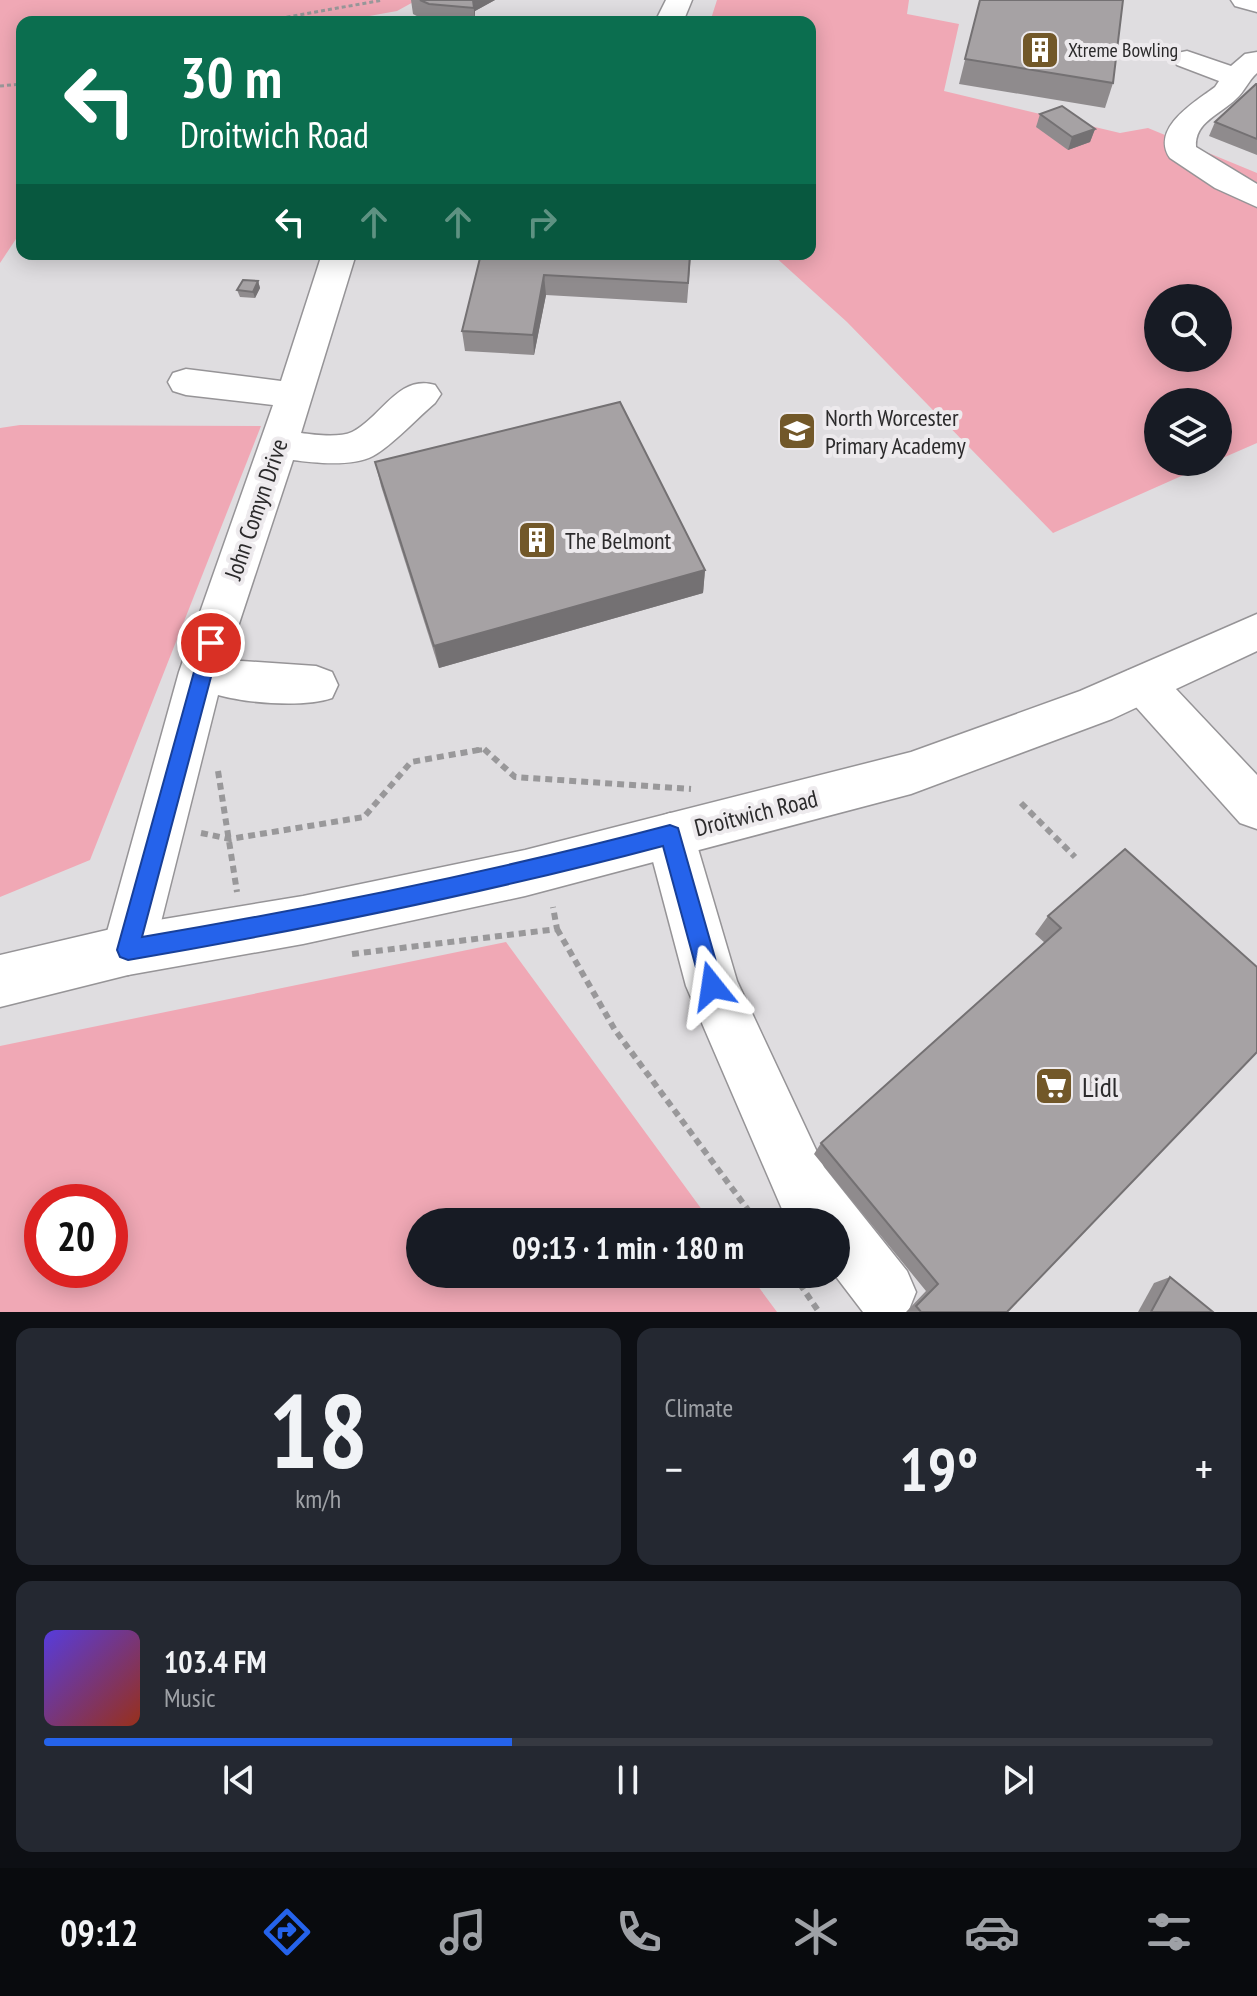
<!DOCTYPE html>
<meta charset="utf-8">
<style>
:root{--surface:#171b24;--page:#242831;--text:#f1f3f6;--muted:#9ea1a6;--line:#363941;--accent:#2563eb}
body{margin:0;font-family:"PT Sans Narrow",sans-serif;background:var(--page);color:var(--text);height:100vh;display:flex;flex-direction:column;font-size:30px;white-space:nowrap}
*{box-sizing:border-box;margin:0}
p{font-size:26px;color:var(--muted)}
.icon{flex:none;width:44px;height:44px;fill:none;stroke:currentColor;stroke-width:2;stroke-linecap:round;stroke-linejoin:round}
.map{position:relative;height:1312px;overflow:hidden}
.panel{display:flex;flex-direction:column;gap:16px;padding:16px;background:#0d0f14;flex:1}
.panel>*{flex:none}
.banner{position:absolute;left:16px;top:16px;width:800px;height:244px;border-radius:16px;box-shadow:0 4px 20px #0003;background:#0b6e4f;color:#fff;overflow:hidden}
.fabs{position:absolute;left:1144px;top:284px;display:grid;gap:16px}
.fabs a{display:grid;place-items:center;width:88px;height:88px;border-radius:50%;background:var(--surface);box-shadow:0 4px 20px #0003;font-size:40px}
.speed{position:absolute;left:24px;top:1184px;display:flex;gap:16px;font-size:40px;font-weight:700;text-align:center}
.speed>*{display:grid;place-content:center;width:104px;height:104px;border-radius:50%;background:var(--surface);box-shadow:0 4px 20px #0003;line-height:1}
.speed .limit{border:12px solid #d22;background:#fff;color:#111}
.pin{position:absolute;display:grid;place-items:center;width:68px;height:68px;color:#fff;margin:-34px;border:4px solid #fff;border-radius:50%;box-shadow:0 2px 8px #0007}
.me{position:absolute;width:88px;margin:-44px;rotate:345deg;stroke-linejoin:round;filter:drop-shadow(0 0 6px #0008)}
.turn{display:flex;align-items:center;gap:28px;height:168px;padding:0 32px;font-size:36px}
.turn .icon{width:104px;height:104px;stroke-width:2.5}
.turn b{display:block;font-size:56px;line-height:68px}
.lanes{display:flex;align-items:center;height:76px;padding:0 32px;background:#0003;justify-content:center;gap:40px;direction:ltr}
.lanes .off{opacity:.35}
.big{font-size:60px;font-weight:800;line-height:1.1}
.panel .card{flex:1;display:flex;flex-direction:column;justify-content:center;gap:12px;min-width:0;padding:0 28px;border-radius:16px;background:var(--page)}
.panel .dial{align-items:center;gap:0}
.dial b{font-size:104px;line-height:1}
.song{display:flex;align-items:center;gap:24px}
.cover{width:96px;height:96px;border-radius:12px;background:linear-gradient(135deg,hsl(250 70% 55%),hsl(10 70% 35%))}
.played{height:8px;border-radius:4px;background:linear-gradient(90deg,var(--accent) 40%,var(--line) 40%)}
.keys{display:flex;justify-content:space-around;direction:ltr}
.heat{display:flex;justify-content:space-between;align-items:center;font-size:44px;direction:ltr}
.panel .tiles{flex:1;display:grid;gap:16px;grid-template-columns:1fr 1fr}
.card:last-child{grid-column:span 2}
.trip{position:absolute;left:406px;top:1208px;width:444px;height:80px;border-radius:40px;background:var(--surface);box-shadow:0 4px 20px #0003;font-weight:800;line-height:80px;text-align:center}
.dock{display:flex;height:128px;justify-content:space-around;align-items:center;background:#090b0e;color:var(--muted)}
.dock .icon{width:56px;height:56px}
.dock .on{color:var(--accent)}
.dock b{font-size:36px;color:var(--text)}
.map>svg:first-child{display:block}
.green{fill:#f0a8b5;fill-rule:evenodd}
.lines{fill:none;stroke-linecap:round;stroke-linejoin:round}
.minor-casing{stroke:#969497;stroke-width:3}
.major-casing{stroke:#969497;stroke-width:3}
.path-far2{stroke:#99989a;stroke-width:3;stroke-dasharray:4 3;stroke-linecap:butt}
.path-far1{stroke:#99989a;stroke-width:5;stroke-dasharray:6 4;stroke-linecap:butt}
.path{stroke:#99989a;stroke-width:6;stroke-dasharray:7 5;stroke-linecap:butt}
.minor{fill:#fff;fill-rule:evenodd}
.major{fill:#fff;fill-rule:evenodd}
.wall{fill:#8f8b8d}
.shaded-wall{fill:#747173}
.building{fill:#a6a2a4;stroke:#747173;stroke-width:2}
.route{fill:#2563eb;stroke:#184099;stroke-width:2}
.labels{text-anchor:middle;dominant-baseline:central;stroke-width:8;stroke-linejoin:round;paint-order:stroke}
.far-poi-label{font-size:20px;fill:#2b2a2b;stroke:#edeaed;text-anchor:start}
.poi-label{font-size:24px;fill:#2b2a2b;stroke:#edeaed;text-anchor:start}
.street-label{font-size:24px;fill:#2b2a2b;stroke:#edeaed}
.near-poi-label{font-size:28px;fill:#2b2a2b;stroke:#edeaed;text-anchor:start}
</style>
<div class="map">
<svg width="1257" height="1312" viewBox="0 0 1257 1312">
<rect width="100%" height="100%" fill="#dfdde0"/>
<g class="green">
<path d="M0,0h417l-20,11 -61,11h-314v208l-22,33z"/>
<path d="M717,0h192l-2,14 52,10 -15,67 176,42 28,-5 109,45v270l-39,17v-58h-60v60h55l-160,71 -206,-211 -75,-68h38v-232h-100zM1158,298h60v60h-60z"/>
<path d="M20,425l241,1 -171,434 -90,37v-469z"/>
<path d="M506,942l205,280h-291v52h329l28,38h-777v-266zM110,1202v68h-68v-68z"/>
</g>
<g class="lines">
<g class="minor-casing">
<g id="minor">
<path d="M666,0h26l-9,22h-28z"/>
<path d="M1231,0h26v12l-22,-6z"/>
<path d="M1187,51l44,15 14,-12 12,-2v21c-9,8 -12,18 -21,26 -15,15 -42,23 -40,48l61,37v23l-42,-19 -45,-30c-20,-30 25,-56 45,-71l4,-6 -42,-16 -4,-6 4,-6z"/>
<path d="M322,254h34l-55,179c14,2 38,5 51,-1 29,-14 46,-58 83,-47l6,9 -6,9c-18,15 -42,42 -62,53 -21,11 -58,7 -80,4l-66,200 89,6 16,6 6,13 -6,13c-29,10 -85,5 -114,-3l-64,255 -8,18 -18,7 -18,-7 -8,-18 77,-278 94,-267 -87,-10 -13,-4 -5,-9 5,-9 13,-4 95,12z"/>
<path d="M1143,665l16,6 98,104v54l-17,-6 -113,-126 -6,-13 6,-13z"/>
<path d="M670,813l17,6 7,16 43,146 87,186 83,104 9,21 -8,20h-45l-29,-38 2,-52h-43l-11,-13 -96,-223 -40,-151 7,-16z"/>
</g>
</g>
<g class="major-casing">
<path id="major" d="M1257,614v37l-145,68 -201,75 -386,102 -222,48 -175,31 -128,32v-52l128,-30 175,-29 222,-46 386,-98 169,-61z"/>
</g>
<g class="path-far2">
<path d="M259,22l124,-22"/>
<path d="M0,86l22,-2"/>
</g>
<path class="path-far1" d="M476,750h10"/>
<g class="path">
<path d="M218,771l19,121"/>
<path d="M1021,803l54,54"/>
<path d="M201,833l29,6 134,-22 47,-55 73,-13 31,28 176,12"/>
<path d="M557,929l58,101 142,192"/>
<path d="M352,954l205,-25 -4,-22"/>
<path d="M793,1274l26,38"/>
</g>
<use href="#minor" class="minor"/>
<use href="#major" class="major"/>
</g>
<g class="wall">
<path d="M411,0h84l-20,11v11h-47l-15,-8z"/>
<path d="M980,0l133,83 -8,25 -146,-24z"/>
<path d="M1257,84v71l-48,-19 6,-14z"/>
<path d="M1040,114l55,15 -5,13 -22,8 -32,-23z"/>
<path d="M481,254h210l-4,49 -141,-8 -12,60 -69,-4 -3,-20z"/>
<path d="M258,281l2,7 -5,10 -15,-1 -3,-7z"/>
<path d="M375,462l330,108 -2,23 -264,75 -58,-182z"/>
<path d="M1125,849l-118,463h-101l20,-21 -112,-137 7,-11 224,-200 -10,-9 13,-18z"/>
<path d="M1170,1277l43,35h-75l16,-29z"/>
</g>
<g class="shaded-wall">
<path d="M473,0h22l-20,11v11z"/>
<path d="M1095,129l-5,13 -22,8 4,-13z"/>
<path d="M544,275l2,20 -12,60 -1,-20z"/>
<path d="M258,281l2,7 -5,10 -2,-6z"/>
<path d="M705,570l-2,23 -264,75 -5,-22z"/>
</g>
<g class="building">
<path d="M420,0h53l1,8 -45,-4z"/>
<path d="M980,0h143l-10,83 -148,-24z"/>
<path d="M1256,84h1v55l-42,-17z"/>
<path d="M1062,106l33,23 -23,8 -32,-23z"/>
<path d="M481,254h209l-2,29 -144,-8 -11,60 -71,-4z"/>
<path d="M243,280l15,1 -5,11 -16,-2z"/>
<path d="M620,402l85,168 -271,76 -59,-184z"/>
<path d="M1125,849l132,118v85l-250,260h-86l-5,-6 22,-22 -117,-141 240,-215 -13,-12z"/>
<path d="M1170,1277l43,35h-62z"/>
</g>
<path class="route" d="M211,636l9,7 -78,294c178,-30 354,-66 528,-112l8,3 2,7 43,151 -3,8 -8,3 -8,-3 -3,-8 -38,-140c-177,47 -355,83 -535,114l-8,-3 -3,-7 85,-307z"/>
<defs>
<g id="building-square" transform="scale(2)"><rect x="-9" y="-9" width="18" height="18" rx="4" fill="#725829" stroke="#edeaed"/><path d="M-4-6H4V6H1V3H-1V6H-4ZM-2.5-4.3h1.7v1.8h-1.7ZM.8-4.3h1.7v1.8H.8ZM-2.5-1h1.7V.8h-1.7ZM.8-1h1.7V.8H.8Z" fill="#fff"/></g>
<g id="school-square" transform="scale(2)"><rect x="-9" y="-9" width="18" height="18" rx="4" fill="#725829" stroke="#edeaed"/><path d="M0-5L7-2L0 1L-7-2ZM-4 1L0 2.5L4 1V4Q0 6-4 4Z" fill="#fff"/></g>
<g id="supermarket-square" transform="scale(2)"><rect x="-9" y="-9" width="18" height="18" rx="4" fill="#725829" stroke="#edeaed"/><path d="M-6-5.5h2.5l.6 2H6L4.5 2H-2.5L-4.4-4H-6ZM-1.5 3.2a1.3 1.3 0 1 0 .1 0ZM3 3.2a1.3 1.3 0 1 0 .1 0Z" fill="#fff"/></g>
</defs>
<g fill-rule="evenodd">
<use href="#building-square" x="1040" y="50"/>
<use href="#school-square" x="797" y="431"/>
<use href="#building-square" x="537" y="540"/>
<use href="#supermarket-square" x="1054" y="1086"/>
</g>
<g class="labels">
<g class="far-poi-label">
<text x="1068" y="50">Xtreme Bowling</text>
</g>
<g class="poi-label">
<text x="825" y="417">North Worcester<tspan x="825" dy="28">Primary Academy</tspan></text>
<text x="565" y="540">The Belmont</text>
</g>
<g class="street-label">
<text transform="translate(256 509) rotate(-71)">John Comyn Drive</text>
<text transform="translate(756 813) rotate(-14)">Droitwich Road</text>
</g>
<g class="near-poi-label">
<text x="1082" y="1086">Lidl</text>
</g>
</g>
</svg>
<div class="fabs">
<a><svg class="icon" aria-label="search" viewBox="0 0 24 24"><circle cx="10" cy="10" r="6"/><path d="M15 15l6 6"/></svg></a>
<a><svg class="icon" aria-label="layers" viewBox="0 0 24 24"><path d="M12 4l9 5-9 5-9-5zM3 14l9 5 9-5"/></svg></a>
</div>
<div class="speed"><div class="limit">20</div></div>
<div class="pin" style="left:211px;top:643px;background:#d93025"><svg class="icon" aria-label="arrive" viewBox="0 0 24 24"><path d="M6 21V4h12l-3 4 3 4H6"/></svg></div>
<svg class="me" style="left:712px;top:986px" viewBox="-20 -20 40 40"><path d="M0-17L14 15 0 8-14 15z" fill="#2563eb" stroke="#fff" stroke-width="4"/></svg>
<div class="trip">09:13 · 1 min · 180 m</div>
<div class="banner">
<div class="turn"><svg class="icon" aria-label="left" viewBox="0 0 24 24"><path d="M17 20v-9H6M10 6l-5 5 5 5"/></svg><div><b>30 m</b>Droitwich Road</div></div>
<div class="lanes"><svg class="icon" aria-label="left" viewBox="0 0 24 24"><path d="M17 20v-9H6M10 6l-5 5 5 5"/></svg><svg class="icon off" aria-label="ahead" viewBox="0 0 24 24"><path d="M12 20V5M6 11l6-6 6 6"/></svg><svg class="icon off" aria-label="ahead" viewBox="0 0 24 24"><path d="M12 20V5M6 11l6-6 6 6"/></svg><svg class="icon off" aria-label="right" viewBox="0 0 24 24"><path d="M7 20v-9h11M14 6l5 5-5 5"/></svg></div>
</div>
</div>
<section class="panel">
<div class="tiles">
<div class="card dial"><b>18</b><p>km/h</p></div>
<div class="card"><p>Climate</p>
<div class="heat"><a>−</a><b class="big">19°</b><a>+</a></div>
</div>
<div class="card">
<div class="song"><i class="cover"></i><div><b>103.4 FM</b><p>Music</p></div></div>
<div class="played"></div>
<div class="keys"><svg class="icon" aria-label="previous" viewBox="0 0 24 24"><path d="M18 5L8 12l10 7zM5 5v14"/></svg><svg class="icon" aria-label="pause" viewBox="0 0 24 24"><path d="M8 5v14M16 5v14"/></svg><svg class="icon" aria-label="next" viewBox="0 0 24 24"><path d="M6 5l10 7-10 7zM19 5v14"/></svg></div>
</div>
</div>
</section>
<nav class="dock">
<b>09:12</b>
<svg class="icon on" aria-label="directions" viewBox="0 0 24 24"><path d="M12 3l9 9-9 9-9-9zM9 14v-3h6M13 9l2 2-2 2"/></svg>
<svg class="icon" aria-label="music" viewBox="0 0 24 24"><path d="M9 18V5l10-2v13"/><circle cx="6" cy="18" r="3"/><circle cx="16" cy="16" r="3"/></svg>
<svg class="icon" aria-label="phone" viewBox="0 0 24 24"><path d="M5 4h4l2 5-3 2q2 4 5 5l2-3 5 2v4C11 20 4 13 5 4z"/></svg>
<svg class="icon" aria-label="climate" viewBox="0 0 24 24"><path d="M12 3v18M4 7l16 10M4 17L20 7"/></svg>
<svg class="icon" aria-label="car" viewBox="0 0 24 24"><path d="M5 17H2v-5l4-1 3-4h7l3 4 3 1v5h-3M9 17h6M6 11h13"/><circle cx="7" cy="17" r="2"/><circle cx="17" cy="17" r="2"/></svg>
<svg class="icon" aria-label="filters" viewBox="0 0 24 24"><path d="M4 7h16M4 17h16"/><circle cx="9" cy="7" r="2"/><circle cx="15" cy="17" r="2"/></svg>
</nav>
